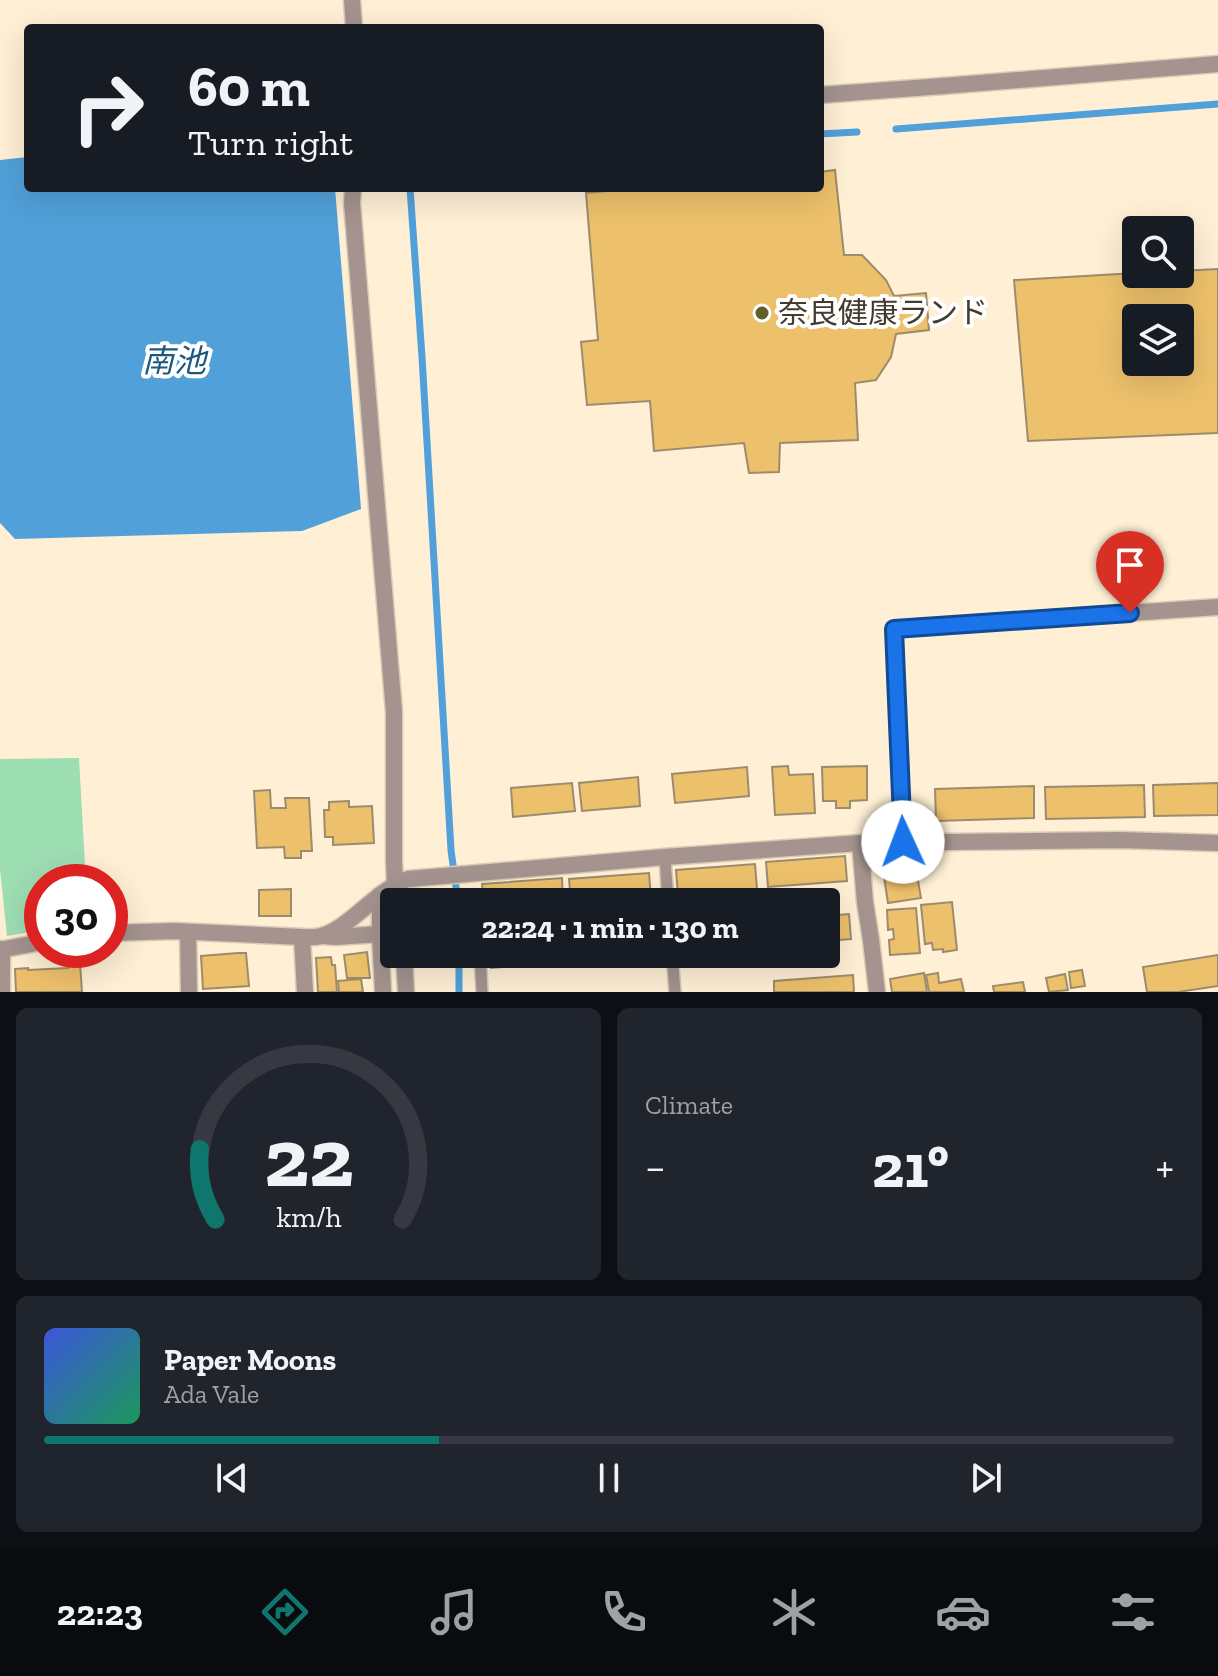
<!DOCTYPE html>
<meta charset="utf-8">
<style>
:root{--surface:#171b24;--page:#20242c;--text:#f1f3f6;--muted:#9ea1a6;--line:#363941;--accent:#0f766e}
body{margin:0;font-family:"Zilla Slab","Noto Sans JP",serif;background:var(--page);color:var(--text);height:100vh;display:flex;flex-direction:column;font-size:30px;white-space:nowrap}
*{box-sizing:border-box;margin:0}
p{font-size:26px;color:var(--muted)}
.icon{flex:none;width:44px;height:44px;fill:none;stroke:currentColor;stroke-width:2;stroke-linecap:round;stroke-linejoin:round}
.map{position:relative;height:992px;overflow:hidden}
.details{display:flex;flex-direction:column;gap:16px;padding:16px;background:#0d0f14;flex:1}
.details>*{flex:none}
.hud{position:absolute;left:24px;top:24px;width:800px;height:168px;border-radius:8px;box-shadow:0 8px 32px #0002;background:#171b24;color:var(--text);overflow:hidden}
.buttons{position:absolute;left:1122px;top:216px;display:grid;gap:16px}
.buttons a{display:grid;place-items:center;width:72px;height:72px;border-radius:8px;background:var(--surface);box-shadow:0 8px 32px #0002;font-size:40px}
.speed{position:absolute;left:24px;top:864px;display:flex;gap:16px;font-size:40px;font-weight:700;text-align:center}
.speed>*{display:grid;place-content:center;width:104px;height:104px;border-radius:50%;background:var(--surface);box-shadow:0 8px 32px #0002;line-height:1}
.speed .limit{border:12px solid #d22;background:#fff;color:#111}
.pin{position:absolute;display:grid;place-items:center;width:68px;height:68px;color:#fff;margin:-82px -34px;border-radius:50% 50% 50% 0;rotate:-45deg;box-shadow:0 0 8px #0007}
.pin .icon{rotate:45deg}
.me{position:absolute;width:88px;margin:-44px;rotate:358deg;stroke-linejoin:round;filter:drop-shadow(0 0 6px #0008)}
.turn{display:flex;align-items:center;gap:28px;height:168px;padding:0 32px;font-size:36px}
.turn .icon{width:104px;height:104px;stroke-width:2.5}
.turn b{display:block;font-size:56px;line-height:68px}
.big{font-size:60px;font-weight:700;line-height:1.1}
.details .widget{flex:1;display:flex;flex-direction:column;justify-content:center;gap:12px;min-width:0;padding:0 28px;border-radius:12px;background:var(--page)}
.details .dial{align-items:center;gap:0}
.dial svg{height:208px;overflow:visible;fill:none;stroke:var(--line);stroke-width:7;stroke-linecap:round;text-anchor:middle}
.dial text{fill:var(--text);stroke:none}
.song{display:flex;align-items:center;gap:24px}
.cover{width:96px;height:96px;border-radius:12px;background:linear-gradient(135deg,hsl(230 70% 55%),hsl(150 70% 35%))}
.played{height:8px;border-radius:4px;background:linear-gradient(90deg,var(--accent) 35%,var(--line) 35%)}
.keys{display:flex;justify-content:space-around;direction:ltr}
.heat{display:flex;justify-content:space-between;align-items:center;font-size:44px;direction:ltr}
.details .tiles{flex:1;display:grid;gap:16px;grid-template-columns:1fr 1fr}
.widget:last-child{grid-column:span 2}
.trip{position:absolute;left:380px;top:888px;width:460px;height:80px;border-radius:8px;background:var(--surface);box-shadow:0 8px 32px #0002;font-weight:700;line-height:80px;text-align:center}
.dock{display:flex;height:128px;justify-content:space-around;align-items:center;background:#090b0e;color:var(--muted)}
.dock .icon{width:56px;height:56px}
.dock .active{color:var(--accent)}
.dock b{font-size:36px;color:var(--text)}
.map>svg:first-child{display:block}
.green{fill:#9edeb3}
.water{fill:#51a0d9}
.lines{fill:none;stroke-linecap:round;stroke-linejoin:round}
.stream{stroke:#51a0d9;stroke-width:7}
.building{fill:#edc06b;stroke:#9d8b6d;stroke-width:2;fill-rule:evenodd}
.service-casing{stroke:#d9cbb4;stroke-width:14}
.minor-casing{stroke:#d9cbb4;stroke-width:19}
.tertiary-casing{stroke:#d9cbb4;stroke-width:19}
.service{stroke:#a4938f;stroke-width:11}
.minor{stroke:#a4938f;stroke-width:16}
.tertiary{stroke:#a4938f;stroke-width:16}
.route-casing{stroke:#114b97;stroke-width:20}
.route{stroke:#1a73e8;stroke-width:14}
.poi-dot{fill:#615e2a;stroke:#fff;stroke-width:3}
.labels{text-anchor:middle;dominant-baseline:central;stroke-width:8;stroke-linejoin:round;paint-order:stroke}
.poi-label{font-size:30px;fill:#433b2e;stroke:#fff;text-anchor:start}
.water-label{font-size:32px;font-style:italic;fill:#1f587f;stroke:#fff}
</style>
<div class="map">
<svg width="1218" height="992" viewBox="0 0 1218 992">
<rect width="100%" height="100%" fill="#feefd5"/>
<path class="green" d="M79,758l7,124h-44v48l-35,6 -7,-67v-110z"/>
<path class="water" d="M28,157v31h307l26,321 -59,22 -287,8 -15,-16v-363z"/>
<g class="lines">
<g class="stream">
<path d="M896,129l322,-25"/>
<path d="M820,134l37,-2"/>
<path d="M410,188l12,169 29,493 7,52"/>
<path d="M459,954v38"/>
</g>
</g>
<g class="building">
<path d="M835,170l9,85h18l24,25 8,16 32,-3 3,37 -33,4 -5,23 -15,23 -21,3 3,57 -78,3 -1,29 -30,1 -5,-30 -90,8 -4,-50 -63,4 -6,-63 17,-2 -12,-147 52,-5h182v-16z"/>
<path d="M1218,269v164l-190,8 -14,-161 122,-7 44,1v-3zM1136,318h44v44h-44z"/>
<path d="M788,766l1,9 24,-1 2,39 -40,2 -3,-48z"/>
<path d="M867,766v34l-17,1v7h-14v-7h-13l-1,-34z"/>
<path d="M747,767l2,29 -74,7 -3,-29z"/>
<path d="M638,777l2,29 -58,5 -3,-28z"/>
<path d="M572,783l3,28 -62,6 -2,-29z"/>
<path d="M1218,783v32l-64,1 -1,-31z"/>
<path d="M1144,785l1,32 -99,2 -1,-32z"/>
<path d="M1034,786v32l-98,3 -1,-32z"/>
<path d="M270,790l1,18h15l-1,-10h24l3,53h-11v7h-16l-1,-11 -27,1 -3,-57z"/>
<path d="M349,801v6l23,-1 2,37 -41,2v-8h-8l-1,-27h5v-8z"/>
<path d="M911,853l1,6 2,-1 7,40 -33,5 -6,-39 10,-1 -1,-7z"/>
<path d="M845,856l2,25 -79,6 -2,-25z"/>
<path d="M755,864l2,25 -79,6 -2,-25z"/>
<path d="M649,873l2,25 -80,4 -2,-23z"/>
<path d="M562,878l1,24h-79l-2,-18z"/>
<path d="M291,889v27h-32v-26z"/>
<path d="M952,902l5,48 -14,2v-3l-10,1 -1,-7 -7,1 -4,-39z"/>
<path d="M916,908l4,45 -30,2 -1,-15 5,-1 -1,-10 -5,1 -1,-20z"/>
<path d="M849,914l2,25 -25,2v-25z"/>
<path d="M367,952l3,26h-23l-3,-23z"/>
<path d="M238,953h8l3,33 -46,3 -2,-33z"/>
<path d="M490,954h60l1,9 -60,5z"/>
<path d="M576,954h80v1l-80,6z"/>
<path d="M1218,955v31l-40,6h-31l-4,-25z"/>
<path d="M331,957l1,8h3l2,27h-19l-2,-34z"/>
<path d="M68,963h12l2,29h-66l-1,-23 13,-1v2l40,-2z"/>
<path d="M1082,970l3,16 -14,2 -2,-16z"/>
<path d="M924,973l3,19h-35l-2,-13z"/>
<path d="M938,973l1,10 22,-4 3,13h-35l-3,-17z"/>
<path d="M1065,974l3,16 -19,2 -3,-14z"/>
<path d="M853,975l1,17h-80v-11z"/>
<path d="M361,979l2,13h-24l-1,-11z"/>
<path d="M1023,982l2,10h-31l-1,-6z"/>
</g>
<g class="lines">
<g class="service-casing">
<g id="service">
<path d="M665,857l3,45"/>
<path d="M480,954l2,38"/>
<path d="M672,954l3,38"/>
</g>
</g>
<g class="minor-casing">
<g id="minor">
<path d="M352,0l2,28"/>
<path d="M820,95l123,-9"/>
<path d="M353,188l-1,15 42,509v148l1,24 5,18"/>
<path d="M903,842l-9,-213 324,-22"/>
<path d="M860,843l5,59 6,38 6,52"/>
<path d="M380,895v39"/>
<path d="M188,932l1,60"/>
<path d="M110,933l64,-2 128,6c6,0 13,1 19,-1 28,-7 55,-46 87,-57l257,-22 195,-14 260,-3 98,3"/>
<path d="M323,936l13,1 44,-3 3,58"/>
<path d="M302,937l3,55"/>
<path d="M2,949v43"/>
<path d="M0,950l42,-8"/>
<path d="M404,954l2,38"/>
</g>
</g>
<g class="tertiary-casing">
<path id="tertiary" d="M943,86l275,-22"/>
</g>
<use href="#service" class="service"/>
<use href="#minor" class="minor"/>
<use href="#tertiary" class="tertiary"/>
</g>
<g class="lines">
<g class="route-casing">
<path id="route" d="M903,842l-9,-213 236,-16"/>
</g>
<use href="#route" class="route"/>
</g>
<circle class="poi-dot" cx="762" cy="313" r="8"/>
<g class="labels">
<g class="poi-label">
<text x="778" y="313">奈良健康ランド</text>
</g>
<g class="water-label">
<text x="174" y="361">南池</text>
</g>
</g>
</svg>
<div class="buttons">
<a><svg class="icon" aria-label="search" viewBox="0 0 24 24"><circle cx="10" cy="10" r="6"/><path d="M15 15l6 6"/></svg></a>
<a><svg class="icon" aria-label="layers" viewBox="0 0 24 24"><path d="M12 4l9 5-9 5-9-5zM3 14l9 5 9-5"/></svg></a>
</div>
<div class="speed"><div class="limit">30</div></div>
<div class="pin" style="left:1130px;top:613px;background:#d93025"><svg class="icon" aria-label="arrive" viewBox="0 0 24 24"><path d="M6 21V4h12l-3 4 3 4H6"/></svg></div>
<svg class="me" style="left:903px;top:842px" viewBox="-20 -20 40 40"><circle r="19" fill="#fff"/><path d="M0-13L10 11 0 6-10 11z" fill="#1a73e8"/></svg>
<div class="trip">22:24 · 1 min · 130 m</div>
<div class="hud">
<div class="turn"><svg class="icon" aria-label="right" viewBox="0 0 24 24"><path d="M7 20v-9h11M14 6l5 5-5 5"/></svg><div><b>60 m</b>Turn right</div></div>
</div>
</div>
<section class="details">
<div class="tiles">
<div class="widget dial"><svg viewBox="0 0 100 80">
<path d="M14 69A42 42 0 1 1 86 69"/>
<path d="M14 69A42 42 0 0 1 8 42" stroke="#0f766e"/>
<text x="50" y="56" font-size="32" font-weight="700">22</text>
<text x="50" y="72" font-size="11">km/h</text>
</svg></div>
<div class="widget"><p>Climate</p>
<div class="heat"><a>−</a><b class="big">21°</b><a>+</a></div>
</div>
<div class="widget">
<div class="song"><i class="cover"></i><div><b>Paper Moons</b><p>Ada Vale</p></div></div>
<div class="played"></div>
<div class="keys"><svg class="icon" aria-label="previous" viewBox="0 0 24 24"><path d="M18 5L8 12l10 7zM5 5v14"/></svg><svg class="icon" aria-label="pause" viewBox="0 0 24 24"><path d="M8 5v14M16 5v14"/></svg><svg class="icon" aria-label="next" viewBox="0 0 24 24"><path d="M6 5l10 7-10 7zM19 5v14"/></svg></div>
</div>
</div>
</section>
<nav class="dock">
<b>22:23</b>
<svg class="icon active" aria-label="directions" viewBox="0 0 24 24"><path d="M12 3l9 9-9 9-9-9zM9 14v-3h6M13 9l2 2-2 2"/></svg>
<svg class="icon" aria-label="music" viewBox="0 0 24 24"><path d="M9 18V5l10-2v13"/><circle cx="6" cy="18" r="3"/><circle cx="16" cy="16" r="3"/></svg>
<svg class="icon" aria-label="phone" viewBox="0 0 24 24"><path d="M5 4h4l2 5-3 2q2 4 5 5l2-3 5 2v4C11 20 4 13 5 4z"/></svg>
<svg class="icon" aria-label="climate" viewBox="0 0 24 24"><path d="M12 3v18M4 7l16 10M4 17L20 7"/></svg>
<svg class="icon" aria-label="car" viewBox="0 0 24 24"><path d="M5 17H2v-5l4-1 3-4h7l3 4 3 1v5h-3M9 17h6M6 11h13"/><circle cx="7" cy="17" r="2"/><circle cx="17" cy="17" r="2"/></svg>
<svg class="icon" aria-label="filters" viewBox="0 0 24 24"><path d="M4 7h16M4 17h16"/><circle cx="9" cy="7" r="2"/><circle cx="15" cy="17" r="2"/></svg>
</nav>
